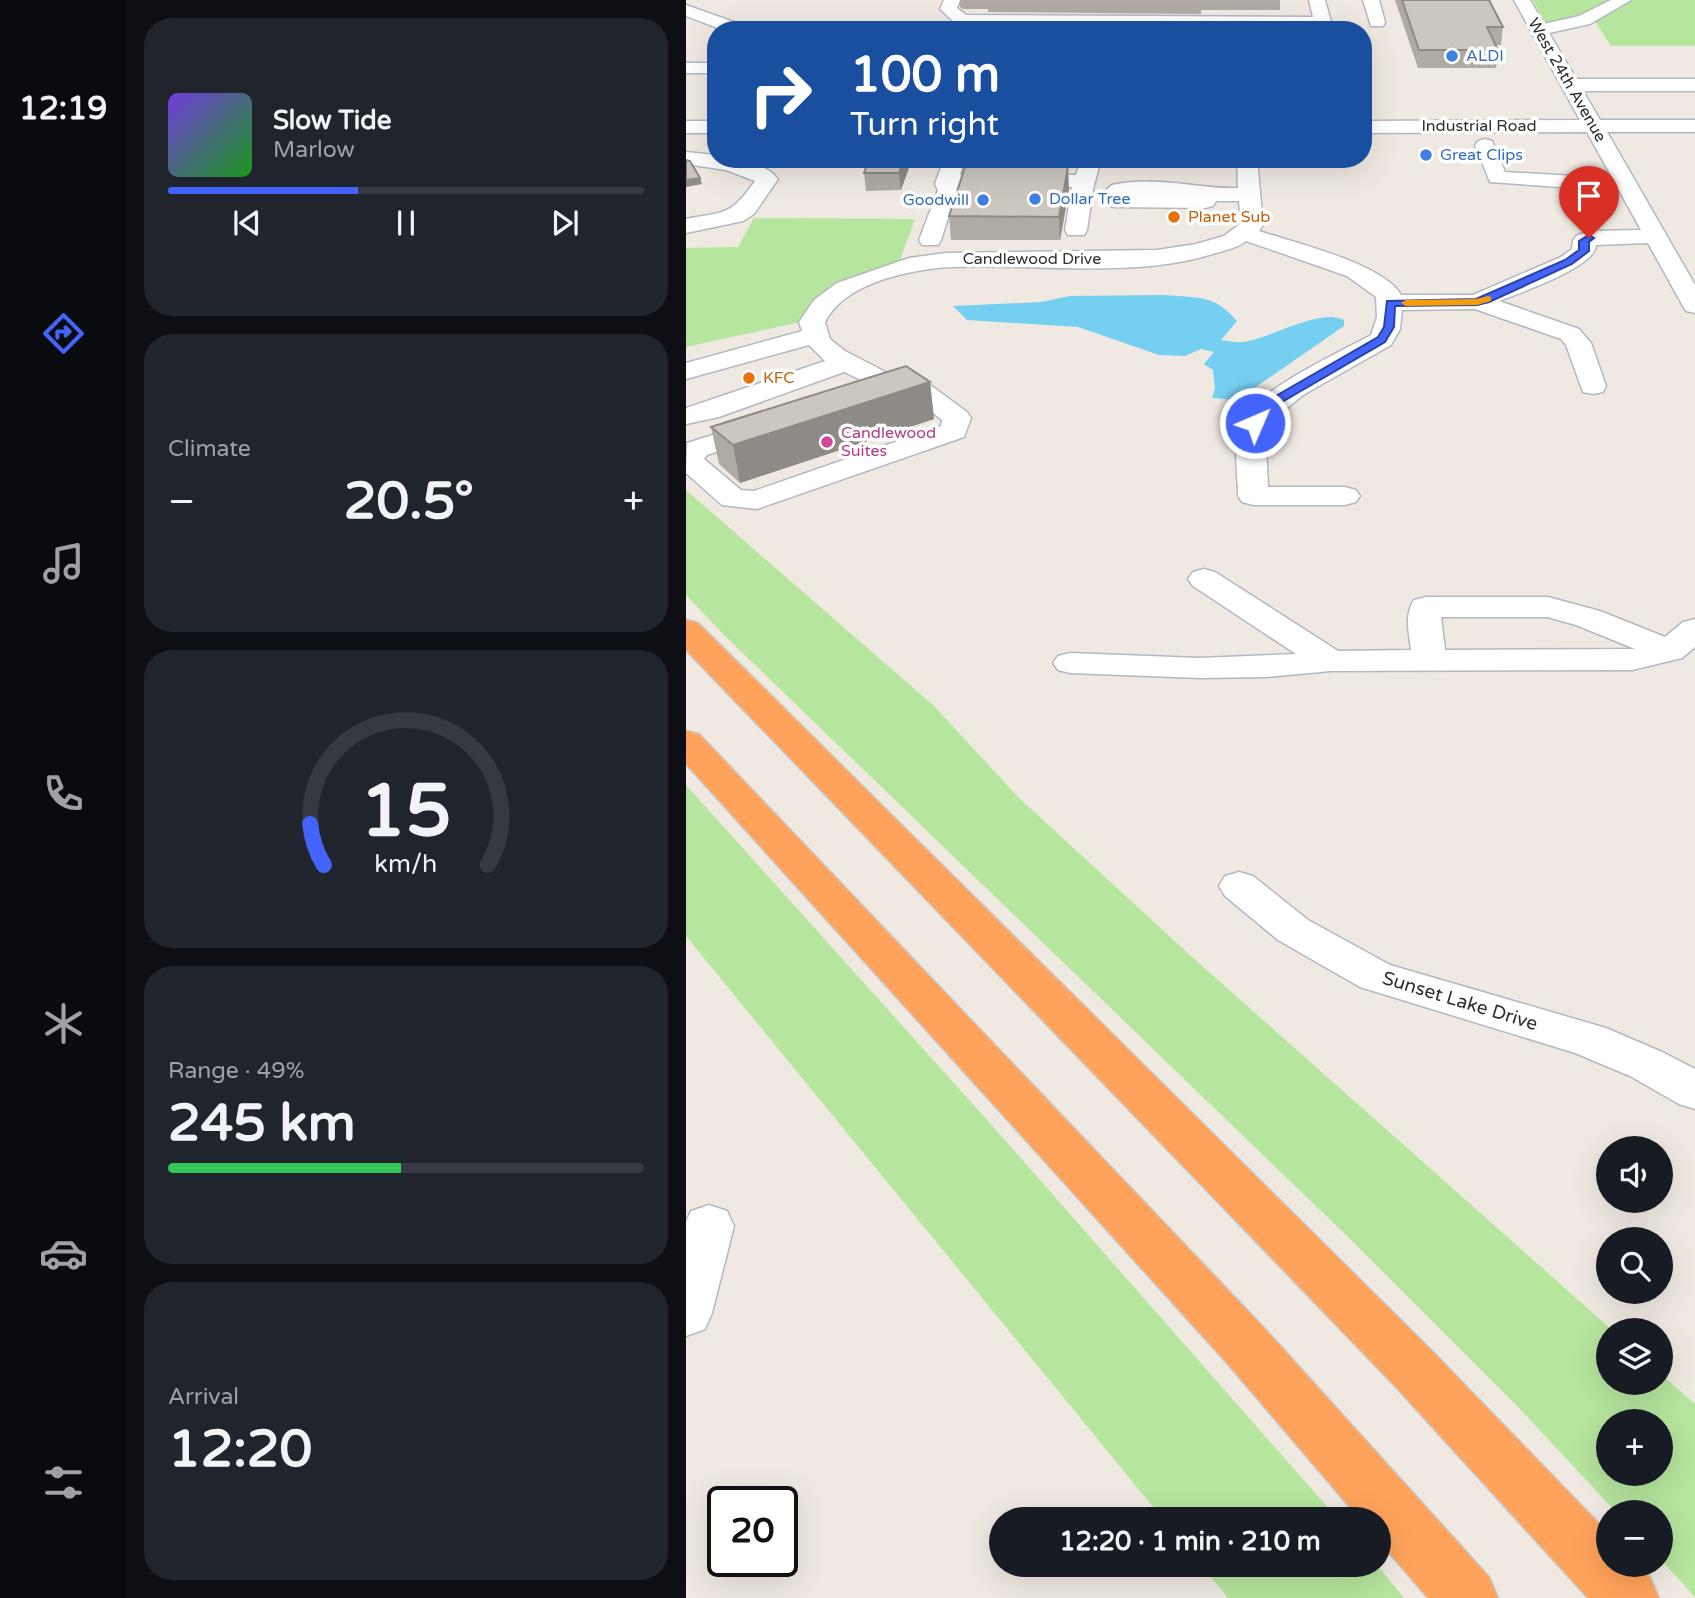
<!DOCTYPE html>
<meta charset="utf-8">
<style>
:root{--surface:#171b24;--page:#20242c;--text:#f1f3f6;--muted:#9ea1a6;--line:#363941;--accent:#4264fb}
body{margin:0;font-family:"Varela Round",sans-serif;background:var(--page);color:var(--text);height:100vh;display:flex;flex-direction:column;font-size:26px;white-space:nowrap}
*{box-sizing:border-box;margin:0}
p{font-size:23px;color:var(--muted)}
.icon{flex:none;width:38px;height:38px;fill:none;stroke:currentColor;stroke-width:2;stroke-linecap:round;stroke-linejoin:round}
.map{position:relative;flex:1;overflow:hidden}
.sheet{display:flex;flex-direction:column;gap:18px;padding:18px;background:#0d0f14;width:560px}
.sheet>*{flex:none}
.hud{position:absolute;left:21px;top:21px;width:665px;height:147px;border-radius:28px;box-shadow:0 7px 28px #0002;background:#1a4fa0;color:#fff;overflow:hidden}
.buttons{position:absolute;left:910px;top:1136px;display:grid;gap:14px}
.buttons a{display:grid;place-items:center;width:77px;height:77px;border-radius:50%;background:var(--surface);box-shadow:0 7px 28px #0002;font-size:35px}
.speed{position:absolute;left:21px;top:1486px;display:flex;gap:14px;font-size:35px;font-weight:700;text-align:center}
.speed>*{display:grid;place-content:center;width:91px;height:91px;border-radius:50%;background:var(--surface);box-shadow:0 7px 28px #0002;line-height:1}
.speed .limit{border:4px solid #111;border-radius:10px;background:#fff;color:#111}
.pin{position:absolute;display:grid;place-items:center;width:60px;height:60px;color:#fff;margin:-72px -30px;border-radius:50% 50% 50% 0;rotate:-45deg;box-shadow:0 0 7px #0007}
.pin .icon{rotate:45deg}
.me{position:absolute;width:77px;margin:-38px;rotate:45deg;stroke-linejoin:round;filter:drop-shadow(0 0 5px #0008)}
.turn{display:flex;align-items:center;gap:24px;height:147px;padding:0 28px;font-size:32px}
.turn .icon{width:91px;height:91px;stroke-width:2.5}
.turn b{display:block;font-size:49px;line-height:60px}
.big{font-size:52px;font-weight:800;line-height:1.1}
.sheet .card{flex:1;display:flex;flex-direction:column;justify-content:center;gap:10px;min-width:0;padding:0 24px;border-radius:28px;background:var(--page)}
.sheet .dial{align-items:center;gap:0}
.dial svg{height:182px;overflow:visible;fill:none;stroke:var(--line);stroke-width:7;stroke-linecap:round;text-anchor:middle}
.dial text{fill:var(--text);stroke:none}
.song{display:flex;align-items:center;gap:21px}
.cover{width:84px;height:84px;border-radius:10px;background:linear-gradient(135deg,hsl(260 70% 55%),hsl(120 70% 35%))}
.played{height:7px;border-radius:4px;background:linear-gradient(90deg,var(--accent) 40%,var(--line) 40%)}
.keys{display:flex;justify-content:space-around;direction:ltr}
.heat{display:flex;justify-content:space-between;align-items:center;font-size:38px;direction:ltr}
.charge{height:10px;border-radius:5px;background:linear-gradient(90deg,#34c759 49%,var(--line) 0)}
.trip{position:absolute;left:303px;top:1507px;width:402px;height:70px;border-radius:35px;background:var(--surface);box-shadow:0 7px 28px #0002;font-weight:800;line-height:70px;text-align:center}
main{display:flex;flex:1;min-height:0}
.tab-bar{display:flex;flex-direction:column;width:126px;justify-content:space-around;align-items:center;background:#090b0e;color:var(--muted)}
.tab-bar .icon{width:49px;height:49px}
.tab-bar .selected{color:var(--accent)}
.tab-bar b{font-size:32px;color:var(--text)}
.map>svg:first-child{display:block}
.green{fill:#b6e59e;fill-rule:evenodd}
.water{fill:#75cff0}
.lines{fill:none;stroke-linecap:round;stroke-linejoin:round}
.minor-casing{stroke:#b4b7c1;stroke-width:3}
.highway-casing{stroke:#c9c9c9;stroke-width:3}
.minor{fill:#fff;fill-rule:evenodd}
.highway{fill:#ffa35c;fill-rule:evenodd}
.wall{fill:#afaba4}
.shaded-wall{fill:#8e8b86}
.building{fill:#cbc7bf;stroke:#8e8b86;stroke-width:2}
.route{fill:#4264fb;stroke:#2b41a3;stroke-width:2}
.slow{fill:#f59e0b}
.shop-dot{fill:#3f7fe0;stroke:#fff;stroke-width:2.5}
.food-dot{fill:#e8710a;stroke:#fff;stroke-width:2.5}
.hotel-dot{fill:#d1479c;stroke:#fff;stroke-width:2.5}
.labels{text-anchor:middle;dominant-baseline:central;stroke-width:7;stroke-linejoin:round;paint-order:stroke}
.far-shop-label{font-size:16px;fill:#366cbe;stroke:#fff;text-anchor:start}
.far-street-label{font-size:16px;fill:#2e2e2e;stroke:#fff}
.far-food-label{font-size:16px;fill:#c56008;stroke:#fff;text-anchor:start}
.far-hotel-label{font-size:16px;fill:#b23c85;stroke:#fff;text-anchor:start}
.street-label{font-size:19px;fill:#2e2e2e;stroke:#fff}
</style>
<main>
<nav class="tab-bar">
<b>12:19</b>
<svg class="icon selected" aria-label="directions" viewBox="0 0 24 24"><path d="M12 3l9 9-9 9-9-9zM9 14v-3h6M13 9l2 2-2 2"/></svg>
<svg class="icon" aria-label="music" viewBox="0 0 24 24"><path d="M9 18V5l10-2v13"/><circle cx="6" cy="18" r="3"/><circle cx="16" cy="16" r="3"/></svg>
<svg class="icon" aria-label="phone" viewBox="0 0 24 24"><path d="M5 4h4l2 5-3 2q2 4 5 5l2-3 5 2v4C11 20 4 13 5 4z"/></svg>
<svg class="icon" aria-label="climate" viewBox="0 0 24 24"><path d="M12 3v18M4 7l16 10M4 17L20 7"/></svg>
<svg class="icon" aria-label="car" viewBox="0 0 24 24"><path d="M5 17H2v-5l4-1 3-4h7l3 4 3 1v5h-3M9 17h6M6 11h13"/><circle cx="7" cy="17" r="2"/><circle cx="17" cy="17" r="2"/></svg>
<svg class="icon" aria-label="filters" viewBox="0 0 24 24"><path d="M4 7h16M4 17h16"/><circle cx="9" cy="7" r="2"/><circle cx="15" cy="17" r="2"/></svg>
</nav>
<section class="sheet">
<div class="card">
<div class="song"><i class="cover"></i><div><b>Slow Tide</b><p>Marlow</p></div></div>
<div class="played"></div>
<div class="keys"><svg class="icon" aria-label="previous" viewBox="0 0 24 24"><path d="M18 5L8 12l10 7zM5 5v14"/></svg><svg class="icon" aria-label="pause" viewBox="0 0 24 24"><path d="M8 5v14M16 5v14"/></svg><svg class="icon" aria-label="next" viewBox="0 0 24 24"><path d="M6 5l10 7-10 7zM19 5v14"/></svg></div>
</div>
<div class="card"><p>Climate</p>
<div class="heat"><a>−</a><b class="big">20.5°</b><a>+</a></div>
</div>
<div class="card dial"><svg viewBox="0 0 100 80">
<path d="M14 69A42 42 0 1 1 86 69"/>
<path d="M14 69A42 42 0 0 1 8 51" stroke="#4264fb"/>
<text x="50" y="56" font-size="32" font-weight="700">15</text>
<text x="50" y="72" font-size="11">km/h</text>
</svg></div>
<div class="card"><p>Range · 49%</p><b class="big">245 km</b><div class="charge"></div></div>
<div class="card"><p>Arrival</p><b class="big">12:20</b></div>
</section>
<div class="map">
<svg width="1009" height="1598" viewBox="0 0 1009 1598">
<rect width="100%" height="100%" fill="#efe9e1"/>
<g class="green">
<path d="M847,0h162v46h-84l-18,-28 -14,9 -29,5z"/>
<path d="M68,218l161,1 -16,44 -50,16 -44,42 -119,26v-99l52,-1z"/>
<path d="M0,490l248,216 84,91 174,160 420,373h-4v52h53v-8l34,30v193l-34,-37v-48h-45l-97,-104 -171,-171 -623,-601 -39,-41zM922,1421h53v53h-53z"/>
<path d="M0,785l302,336 350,398h-175l-477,-583z"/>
<path d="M515,1565h176l27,33h-176z"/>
</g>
<path class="water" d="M478,295c34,3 50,-1 73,26l-16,19c7,1 16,3 22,2 27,-3 77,-35 101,-22v6l-107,74 -25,-2 3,-10 -2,-18 -9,-6 10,-12 -13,-3 -16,7 -26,-1 -81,-28 -111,-7 -14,-14 88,-4 29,-6z"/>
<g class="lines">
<g class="minor-casing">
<g id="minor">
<path d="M258,0h16l-3,8 9,7 347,2 -4,-17h16l6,22 -8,5 -361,-2 -6,-1 -16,-15z"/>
<path d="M677,0h16l6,22 -2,4h-12z"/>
<path d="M828,0h16l14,24 35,-8 32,-16h20l-41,24 -41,9 27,46h119v12h-112l17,29h95v12h-88l88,153v28l-9,-2 -3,-5 -35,-63 -52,2c0,22 -77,48 -97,56l80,28 12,14 15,43 -3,6 -10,2 -10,-2 -17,-47 -5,-6 -86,-30 -73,1 -2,19 -9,16 -88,50 -33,27 -4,25 2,40h77l11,3 4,6 -4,6 -11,3h-92l-11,-3 -4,-6c0,-22 -6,-54 4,-75 16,-32 97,-68 129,-86l6,-18 -1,-20 -29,-21 -101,-35c-9,7 -20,9 -30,12 -87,28 -189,8 -279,15 -39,5 -93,17 -112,54l5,17 15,12 52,27 25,1 45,33 4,6 -7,19 -207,72 -35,-4 -36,-32 1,-30 77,-24 10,2 4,6 -4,6 -67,22 -3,4 37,31 13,1 187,-65 1,-6c-10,-7 -23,-21 -35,-26 -16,-6 -39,14 -59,9l-4,-6 4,-6 22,-7 -26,-12 -125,45 -33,7v-16l139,-47 -16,-16 -123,34v-16l116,-32 -3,-9 15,-22 23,-17 72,-25 37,-5 211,-3 39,-6 28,-8 17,-13 -2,-22h-23l-3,5 -8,2 -91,-1 -8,-2 -3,-5 1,-8 8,-7c41,-10 86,4 126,3l-1,-29h20l6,66 -4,6c34,11 125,33 142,64h72l88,-38 11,-8 1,-8 3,-5 13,-5 52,-1 -54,-98 -224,1v-12l217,-1z"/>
<path d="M0,5l59,21 2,4h-24l-37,-14z"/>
<rect x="0" y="63" width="30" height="10"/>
<rect x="0" y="121" width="30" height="12"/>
<path d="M799,139l7,2 13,31 69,4 8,1 3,5 -3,5 -8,1 -84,-6 -15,-37 3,-4z"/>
<path d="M0,152l30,3v4c20,0 48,2 62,20l-24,35 -11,7 -57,12v-14c41,-8 44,-3 69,-38l-29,-11 -40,-6z"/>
<path d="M258,159h20l-4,16h116l5,-16h20l-8,30 -6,41 -3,5h-16l-3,-5 7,-43h-114l-17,53 -3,5h-16l-3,-5 19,-50 -3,-6z"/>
<path d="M518,569l11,3 123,79 73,-1c-2,-17 -7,-35 3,-50l12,-3h122l52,14 65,26 18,-15 12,-3v28l-13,11 -50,12 -301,1 -65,6 -66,1 -130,-5 -12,-3 -5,-7 5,-7 12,-3 130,5 96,-4 -103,-68 -5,-7 5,-7zM755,617h106l29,8 59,24 -190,1z"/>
<path d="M553,872l14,4 55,44 82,45 216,63 56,24 33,17v40l-16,-5 -49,-28 -55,-23 -215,-66 -82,-47 -53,-44 -6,-10 6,-10z"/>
<path d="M23,1205l18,6 7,15 -22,87 -7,16 -19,7v-114l5,-11z"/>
</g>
</g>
<g class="highway-casing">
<g id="highway">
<path d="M0,620l12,3 735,729 175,181v31h31l11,13 9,21h-71l-193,-212 -709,-736z"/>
<path d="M0,731l13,3 566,595 224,248 9,21h-70l-49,-57v-22h-19l-133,-156 -541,-599z"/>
</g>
</g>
<use href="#minor" class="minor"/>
<use href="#highway" class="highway"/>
</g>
<g class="wall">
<path d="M274,0h320v10h-79v4l-213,-2v-3h-25l-3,-2z"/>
<path d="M709,0h94l14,27 -2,18h-5l2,5 -2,18h-78z"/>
<path d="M226,159l-11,31 -35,1 -2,-18z"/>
<path d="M383,190l-9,50h-109l-2,-24z"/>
<path d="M244,382l4,37 -194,64 -21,-19 -8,-37z"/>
</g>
<g class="shaded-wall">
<path d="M218,159h8l-11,31 -2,-17z"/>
<path d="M382,167l1,23 -9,50 -1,-23z"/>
<path d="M14,178l2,6 -16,3v-7z"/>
<path d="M244,382l4,37 -194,64 -7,-38z"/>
</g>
<g class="building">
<path d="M716,0h87l14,27h-16l11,23h-79z"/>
<path d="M183,159h35l-5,14h-35z"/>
<path d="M0,160l4,1 10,17 -14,2z"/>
<path d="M279,167h103l-9,50 -110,-1z"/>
<path d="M220,366l24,16 -197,63 -22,-18z"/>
</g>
<path class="route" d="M903,235l5,3 -5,4v9l-17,13 -83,38 -12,3 -82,1 -1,21 -9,15 -103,60 -15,11 -8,13 -10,-3 9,-15 16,-11 104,-60 6,-10 3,-26 89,-2 89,-39 14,-10v-9z"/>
<path class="slow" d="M802,296l3,1v4l-14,4 -71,1 -5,-3 5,-3 70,-1z"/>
<g class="shop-dot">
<circle cx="766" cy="56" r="7"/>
<circle cx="740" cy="155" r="7"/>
<circle cx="349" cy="199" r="7"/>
<circle cx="297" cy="200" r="7"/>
</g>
<g class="food-dot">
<circle cx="488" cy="217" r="7"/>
<circle cx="63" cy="378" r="7"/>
</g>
<circle class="hotel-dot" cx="141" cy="442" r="7"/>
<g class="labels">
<g class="far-shop-label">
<text x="780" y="56">ALDI</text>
<text x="754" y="155">Great Clips</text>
<text x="363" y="199">Dollar Tree</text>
<text x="283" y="200" text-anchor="end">Goodwill</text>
</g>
<g class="far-street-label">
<text transform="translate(881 80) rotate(60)">West 24th Avenue</text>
<text x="793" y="126">Industrial Road</text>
<text x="346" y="259">Candlewood Drive</text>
</g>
<g class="far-food-label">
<text x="502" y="217">Planet Sub</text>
<text x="77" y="378">KFC</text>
</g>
<g class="far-hotel-label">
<text x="155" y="433">Candlewood<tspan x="155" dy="18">Suites</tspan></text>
</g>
<g class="street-label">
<text transform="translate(774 1001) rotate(17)">Sunset Lake Drive</text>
</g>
</g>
</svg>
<div class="buttons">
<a><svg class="icon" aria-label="sound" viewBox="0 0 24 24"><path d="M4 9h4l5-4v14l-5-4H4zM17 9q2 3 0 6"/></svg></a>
<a><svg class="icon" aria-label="search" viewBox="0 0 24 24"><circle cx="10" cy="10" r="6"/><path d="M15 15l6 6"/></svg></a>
<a><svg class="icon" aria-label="layers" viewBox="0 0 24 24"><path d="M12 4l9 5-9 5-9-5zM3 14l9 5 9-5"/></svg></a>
<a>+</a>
<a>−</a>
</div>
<div class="speed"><div class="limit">20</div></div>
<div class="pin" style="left:903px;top:238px;background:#d93025"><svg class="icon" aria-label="arrive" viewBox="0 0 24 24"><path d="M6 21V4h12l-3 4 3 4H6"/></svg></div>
<svg class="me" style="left:569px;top:423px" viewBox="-20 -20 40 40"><circle r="17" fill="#4264fb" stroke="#fff" stroke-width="3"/><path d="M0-11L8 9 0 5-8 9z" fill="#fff"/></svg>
<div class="trip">12:20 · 1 min · 210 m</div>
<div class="hud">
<div class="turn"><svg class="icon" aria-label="right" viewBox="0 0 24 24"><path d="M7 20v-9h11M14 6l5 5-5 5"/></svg><div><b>100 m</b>Turn right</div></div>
</div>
</div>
</main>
